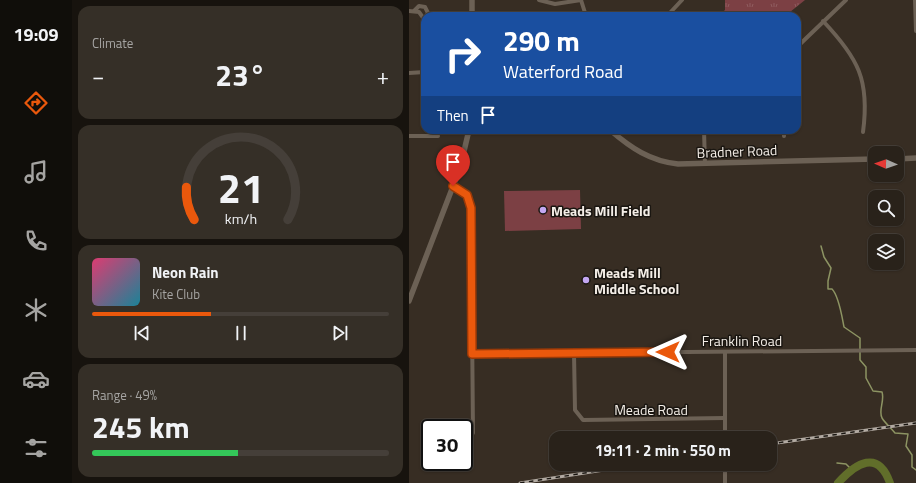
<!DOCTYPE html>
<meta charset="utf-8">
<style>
:root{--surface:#29221a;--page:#352f27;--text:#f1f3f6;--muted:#a5a4a2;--line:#453f39;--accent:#ea580c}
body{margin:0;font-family:"Titillium Web",sans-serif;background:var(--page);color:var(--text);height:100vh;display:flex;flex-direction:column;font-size:15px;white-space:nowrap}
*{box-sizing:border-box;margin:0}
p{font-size:13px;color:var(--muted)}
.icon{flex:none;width:22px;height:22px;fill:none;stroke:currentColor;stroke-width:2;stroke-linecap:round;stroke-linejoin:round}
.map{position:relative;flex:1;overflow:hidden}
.panel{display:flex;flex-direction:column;gap:6px;padding:6px;background:#17130e;width:337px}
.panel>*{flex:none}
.top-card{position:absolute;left:12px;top:12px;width:380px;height:122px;border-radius:12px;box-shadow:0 1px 3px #0004,0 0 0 1px var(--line);background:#1a4fa0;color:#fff;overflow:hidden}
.needle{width:26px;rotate:272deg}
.tools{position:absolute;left:459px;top:146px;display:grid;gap:8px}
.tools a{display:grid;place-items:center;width:36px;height:36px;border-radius:8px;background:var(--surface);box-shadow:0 1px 3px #0004,0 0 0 1px var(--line);font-size:20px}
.speed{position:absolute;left:12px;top:419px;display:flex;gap:8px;font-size:20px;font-weight:700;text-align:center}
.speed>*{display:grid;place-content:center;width:52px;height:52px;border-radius:50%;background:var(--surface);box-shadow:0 1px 3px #0004,0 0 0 1px var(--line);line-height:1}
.speed .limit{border:2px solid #111;border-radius:6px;background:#fff;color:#111}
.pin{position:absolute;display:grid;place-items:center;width:34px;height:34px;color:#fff;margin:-41px -17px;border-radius:50% 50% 50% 0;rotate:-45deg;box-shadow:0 0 4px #0007}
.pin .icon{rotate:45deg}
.me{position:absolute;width:44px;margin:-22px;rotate:270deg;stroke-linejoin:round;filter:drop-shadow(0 0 3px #0008)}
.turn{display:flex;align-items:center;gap:14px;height:84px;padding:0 16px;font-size:18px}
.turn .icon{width:52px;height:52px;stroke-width:2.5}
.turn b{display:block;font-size:28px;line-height:34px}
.then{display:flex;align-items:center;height:38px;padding:0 16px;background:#0003;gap:8px;font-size:15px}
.big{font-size:30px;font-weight:700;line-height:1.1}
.panel .widget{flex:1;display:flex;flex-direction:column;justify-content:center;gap:6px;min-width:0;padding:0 14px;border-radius:12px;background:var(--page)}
.panel .dial{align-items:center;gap:0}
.dial svg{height:104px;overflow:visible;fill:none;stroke:var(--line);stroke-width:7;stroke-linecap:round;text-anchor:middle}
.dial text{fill:var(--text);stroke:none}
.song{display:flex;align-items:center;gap:12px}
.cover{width:48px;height:48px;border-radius:6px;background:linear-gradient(135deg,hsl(340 70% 55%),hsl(190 70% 35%))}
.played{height:4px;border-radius:2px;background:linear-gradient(90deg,var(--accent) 40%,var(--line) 40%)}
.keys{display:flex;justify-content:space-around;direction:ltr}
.heat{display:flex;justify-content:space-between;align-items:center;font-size:22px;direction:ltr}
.charge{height:6px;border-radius:3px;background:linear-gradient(90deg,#34c759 49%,var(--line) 0)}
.trip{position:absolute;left:140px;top:431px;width:228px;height:40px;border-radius:12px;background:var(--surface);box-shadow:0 1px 3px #0004,0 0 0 1px var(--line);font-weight:700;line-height:40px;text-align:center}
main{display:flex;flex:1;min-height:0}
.tab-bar{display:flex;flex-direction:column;width:72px;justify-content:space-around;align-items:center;background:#100e0a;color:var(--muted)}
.tab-bar .icon{width:28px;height:28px}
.tab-bar .active{color:var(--accent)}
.tab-bar b{font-size:18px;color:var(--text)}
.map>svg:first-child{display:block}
.grass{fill:url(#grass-tufts)}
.pitch{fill:#7c4044}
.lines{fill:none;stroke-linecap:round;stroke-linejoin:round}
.stream{stroke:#8d9463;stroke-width:1.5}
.river{stroke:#616e2a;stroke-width:8}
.street{stroke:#6c6155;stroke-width:4}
.secondary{stroke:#6c6155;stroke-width:5.5}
.rail-casing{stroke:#b2aaa2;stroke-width:3}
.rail{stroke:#1a1611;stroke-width:1.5;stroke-dasharray:4.5;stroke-linecap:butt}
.route-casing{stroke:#983908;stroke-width:10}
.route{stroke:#ea580c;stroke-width:7}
.poi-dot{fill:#c3a7f2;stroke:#1a1611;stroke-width:1.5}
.labels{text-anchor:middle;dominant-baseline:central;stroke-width:3;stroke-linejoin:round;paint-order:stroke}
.street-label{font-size:14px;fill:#f4eee7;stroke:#1a1611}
.poi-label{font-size:14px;font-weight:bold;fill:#f4eee7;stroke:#1a1611;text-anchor:start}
</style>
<main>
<nav class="tab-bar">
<b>19:09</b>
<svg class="icon active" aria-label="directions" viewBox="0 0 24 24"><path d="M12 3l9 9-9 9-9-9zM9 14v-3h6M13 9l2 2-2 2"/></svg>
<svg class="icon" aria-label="music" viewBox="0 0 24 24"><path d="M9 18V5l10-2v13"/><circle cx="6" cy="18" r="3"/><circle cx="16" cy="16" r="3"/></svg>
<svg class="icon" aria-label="phone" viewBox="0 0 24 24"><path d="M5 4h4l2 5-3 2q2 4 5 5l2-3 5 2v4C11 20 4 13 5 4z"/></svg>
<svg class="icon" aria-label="climate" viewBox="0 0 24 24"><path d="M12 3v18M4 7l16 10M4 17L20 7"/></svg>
<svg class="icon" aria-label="car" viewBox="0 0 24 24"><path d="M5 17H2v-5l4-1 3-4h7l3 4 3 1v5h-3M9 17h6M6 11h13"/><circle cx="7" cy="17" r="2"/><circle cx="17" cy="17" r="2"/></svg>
<svg class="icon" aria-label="filters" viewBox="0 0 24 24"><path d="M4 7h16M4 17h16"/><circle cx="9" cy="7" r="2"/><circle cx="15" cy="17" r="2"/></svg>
</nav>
<section class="panel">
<div class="widget"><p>Climate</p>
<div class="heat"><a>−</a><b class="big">23°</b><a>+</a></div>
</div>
<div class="widget dial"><svg viewBox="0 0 100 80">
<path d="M14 69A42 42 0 1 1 86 69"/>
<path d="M14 69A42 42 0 0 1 8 44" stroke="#ea580c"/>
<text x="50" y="56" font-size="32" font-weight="700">21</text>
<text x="50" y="72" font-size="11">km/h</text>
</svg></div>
<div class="widget">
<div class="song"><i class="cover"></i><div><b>Neon Rain</b><p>Kite Club</p></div></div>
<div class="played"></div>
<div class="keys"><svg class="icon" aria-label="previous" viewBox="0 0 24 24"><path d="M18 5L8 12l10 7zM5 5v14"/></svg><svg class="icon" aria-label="pause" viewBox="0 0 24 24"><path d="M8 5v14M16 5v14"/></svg><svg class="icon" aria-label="next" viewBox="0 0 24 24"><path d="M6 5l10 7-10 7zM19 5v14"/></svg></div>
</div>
<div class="widget"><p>Range · 49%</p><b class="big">245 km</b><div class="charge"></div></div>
</section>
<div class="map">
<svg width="507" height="483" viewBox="0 0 507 483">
<defs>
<pattern id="grass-tufts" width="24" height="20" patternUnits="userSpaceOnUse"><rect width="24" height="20" fill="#7c4044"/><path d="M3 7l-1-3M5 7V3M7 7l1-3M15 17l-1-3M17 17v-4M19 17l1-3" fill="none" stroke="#8f5c5f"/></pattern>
</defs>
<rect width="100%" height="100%" fill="#372d23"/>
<path class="grass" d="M316,0h80l-20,16h-67l7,-6z"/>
<path class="pitch" d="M171,190l1,39 -76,2 -1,-40z"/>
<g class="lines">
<g class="stream">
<path d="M412,246l3,11 7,11 -3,13v8h4c7,7 10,28 12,38l16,11v22l6,7v11l7,13 9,1c3,9 -4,18 0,26 3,5 9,10 13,15l13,1 -2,12 6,9v12l4,3"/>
<path d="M428,463l9,1 6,6"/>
</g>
<path class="river" d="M429,483c18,-20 40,-34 52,0"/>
<g class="street">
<path d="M130,0l16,4 26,-4"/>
<path d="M172,0l5,16"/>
<path d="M506,0l1,31"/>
<path d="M0,11l10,1 5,7v53"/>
<path d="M5,11l5,-5 6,1 3,6 -2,3"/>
<path d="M258,16l15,-16"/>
<path d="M414,21c35,37 47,59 40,111"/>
<path d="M388,47l49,-47"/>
<path d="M0,73l16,-1"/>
<path d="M110,130v1"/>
<path d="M295,130l1,34"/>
<path d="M0,136h29"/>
<path d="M375,136v-6"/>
<path d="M45,186l13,9 4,13 2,225"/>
<path d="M165,353l1,57 8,10 142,-2"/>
<path d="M63,354l444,-4"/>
<path d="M316,438v-86"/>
<path d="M316,464v19"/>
</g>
<g class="secondary">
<path d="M63,0v16"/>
<path d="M201,130c21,18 40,31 68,34l197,-5"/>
<path d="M488,159l19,-1"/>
<path d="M0,301l51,-133 9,-38"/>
</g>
<g class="rail-casing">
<g id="rail">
<path d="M361,444l146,-21"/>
<path d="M111,483l123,-19"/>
</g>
</g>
<use href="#rail" class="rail"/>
</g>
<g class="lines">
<g class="route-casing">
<path id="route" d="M44,186l14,9 4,13 1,146 196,-2"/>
</g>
<use href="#route" class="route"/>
</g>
<g class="poi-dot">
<circle cx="134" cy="210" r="4"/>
<circle cx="177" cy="280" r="4"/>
</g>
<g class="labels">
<g class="street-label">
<text transform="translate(328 151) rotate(-2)">Bradner Road</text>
<text x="333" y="340">Franklin Road</text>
<text x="242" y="409">Meade Road</text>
</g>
<g class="poi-label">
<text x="142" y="210">Meads Mill Field</text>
<text x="185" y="272">Meads Mill<tspan x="185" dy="16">Middle School</tspan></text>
</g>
</g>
</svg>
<div class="tools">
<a><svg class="needle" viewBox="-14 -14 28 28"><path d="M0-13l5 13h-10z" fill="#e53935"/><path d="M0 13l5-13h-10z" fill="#a5a4a2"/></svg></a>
<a><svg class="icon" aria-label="search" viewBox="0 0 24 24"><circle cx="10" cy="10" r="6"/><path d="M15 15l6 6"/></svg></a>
<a><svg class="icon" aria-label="layers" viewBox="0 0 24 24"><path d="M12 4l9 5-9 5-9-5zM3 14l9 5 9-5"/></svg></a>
</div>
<div class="speed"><div class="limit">30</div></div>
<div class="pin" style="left:44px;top:186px;background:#d93025"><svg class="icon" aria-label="arrive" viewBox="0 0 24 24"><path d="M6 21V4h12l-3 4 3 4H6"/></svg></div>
<svg class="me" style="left:259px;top:352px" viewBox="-20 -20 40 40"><path d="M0-17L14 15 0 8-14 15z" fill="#ea580c" stroke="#fff" stroke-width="4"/></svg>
<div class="trip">19:11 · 2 min · 550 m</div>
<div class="top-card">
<div class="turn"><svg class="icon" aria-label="right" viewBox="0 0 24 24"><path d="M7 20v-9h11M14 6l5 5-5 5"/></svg><div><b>290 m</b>Waterford Road</div></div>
<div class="then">Then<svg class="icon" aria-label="arrive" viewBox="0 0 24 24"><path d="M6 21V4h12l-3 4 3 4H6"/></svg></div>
</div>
</div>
</main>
